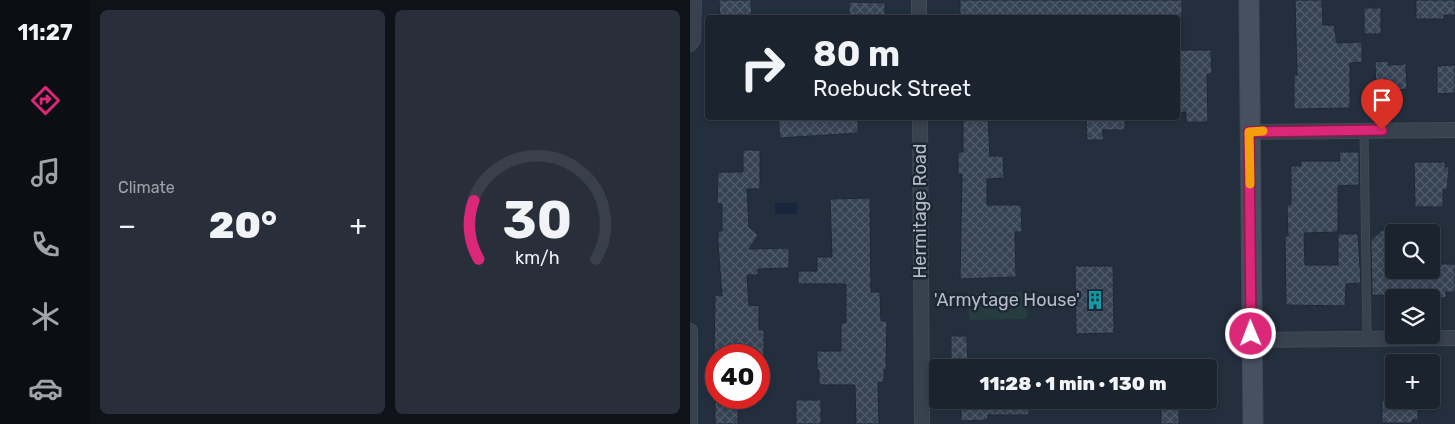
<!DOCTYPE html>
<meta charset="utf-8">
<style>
:root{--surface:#1b232e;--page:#282f3a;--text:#f1f3f6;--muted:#a0a4aa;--line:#39404a;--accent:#db2777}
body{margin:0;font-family:Rubik,sans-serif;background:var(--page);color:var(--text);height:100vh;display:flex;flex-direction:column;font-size:19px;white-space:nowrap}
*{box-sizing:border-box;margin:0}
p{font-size:16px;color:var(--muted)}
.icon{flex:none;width:28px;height:28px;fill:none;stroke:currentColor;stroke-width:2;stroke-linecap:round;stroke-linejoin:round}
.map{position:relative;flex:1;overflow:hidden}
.side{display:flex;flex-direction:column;gap:10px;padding:10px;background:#0f1319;width:600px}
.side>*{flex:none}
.top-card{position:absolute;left:15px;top:15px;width:475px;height:105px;border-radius:5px;box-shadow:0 2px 8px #0003,0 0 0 1px var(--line);background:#1b232e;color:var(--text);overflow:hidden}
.fabs{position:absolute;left:695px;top:224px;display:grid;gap:10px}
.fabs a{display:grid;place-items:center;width:55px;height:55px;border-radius:5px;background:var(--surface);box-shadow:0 2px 8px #0003,0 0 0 1px var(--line);font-size:25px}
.speed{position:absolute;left:15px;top:344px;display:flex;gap:10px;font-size:25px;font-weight:700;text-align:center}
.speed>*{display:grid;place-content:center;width:65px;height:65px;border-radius:50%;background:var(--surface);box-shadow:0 2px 8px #0003,0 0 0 1px var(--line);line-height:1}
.speed .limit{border:8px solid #d22;background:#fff;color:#111}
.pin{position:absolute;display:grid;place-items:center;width:42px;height:42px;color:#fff;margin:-51px -21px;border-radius:50% 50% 50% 0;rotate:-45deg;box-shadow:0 0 5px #0007}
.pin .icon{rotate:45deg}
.me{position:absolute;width:55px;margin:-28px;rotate:359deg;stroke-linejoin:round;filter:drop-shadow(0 0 4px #0008)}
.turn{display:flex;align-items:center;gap:18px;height:105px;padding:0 25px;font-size:22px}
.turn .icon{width:65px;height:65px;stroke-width:2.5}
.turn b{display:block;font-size:35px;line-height:42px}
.big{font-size:38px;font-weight:800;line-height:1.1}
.side .card{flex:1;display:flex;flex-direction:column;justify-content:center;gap:8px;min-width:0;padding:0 18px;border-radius:8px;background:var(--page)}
.side .dial{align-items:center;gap:0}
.dial svg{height:130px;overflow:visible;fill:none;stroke:var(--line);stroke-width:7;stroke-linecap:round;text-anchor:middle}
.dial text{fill:var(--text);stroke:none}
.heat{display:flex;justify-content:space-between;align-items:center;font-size:28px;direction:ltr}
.side .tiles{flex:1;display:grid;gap:10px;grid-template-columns:repeat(2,1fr)}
.trip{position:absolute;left:239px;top:359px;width:288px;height:50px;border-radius:5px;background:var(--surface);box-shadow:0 2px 8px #0003,0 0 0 1px var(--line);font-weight:800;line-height:50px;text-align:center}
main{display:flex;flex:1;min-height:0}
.menu{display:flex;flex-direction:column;width:90px;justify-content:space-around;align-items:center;background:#0b0e12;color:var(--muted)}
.menu .icon{width:35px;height:35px}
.menu .active{color:var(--accent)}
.menu b{font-size:22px;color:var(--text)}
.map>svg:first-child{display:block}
.garden{fill:#263c3f}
.water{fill:#17263c}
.building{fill:url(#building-cross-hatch);stroke:#1f2835}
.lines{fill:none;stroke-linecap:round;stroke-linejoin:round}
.lane-casing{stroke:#414a57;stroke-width:9}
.street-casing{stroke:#414a57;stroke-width:16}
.secondary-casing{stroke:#414a57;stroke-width:21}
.lane{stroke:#38414e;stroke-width:7}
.street{stroke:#38414e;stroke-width:14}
.secondary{stroke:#465061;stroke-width:19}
.route-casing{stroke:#8e194d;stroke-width:12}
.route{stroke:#db2777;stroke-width:9}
.slow{stroke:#f59e0b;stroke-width:9}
.labels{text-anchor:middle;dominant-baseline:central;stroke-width:5;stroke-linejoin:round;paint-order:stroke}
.street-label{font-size:18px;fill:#b4bcc9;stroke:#1d2633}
.poi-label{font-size:18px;fill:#b4bcc9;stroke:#1d2633;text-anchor:end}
</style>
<main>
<nav class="menu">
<b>11:27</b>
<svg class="icon active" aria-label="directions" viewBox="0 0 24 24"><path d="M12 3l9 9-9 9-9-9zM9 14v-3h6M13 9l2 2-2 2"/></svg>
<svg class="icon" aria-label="music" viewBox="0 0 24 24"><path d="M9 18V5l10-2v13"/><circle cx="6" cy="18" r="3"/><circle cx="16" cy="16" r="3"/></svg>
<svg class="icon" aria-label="phone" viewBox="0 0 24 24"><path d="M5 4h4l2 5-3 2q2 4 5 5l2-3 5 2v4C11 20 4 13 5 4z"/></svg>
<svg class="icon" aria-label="climate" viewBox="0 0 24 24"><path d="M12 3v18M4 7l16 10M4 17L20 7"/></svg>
<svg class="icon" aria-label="car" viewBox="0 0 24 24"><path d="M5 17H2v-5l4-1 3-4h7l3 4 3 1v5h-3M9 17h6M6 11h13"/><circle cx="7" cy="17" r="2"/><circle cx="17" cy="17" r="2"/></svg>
</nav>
<section class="side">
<div class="tiles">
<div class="card"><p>Climate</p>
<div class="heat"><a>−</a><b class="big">20°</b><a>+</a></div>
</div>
<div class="card dial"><svg viewBox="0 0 100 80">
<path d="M14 69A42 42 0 1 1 86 69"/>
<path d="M14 69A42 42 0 0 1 11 33" stroke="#db2777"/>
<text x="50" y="56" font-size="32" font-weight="700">30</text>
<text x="50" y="72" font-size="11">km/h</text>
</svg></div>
</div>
</section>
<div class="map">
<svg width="765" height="424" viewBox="0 0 765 424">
<defs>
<pattern id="building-cross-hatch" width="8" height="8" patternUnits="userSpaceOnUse" patternTransform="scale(1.25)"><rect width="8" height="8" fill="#364354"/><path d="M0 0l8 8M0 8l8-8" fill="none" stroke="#515c6b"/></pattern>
</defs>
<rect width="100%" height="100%" fill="#242f3e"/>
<path class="garden" d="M337,292v27l-58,1 -1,-27z"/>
<rect class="water" x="85" y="203" width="22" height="11"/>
<g class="building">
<path d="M29,0h32l1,18h-32z"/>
<path d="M270,0h222v18h-214v-3h-8z"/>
<path d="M605,0h27l1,25h11l3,18 25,-1v20l-12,1v45l-56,1v-34h3z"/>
<path d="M726,0h39v15h-11v4h-28z"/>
<path d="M159,2l36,1v15h-36z"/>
<rect x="674" y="8" width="17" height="26"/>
<path d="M488,50h33l1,24h-5l1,48h-22v-10l-8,1z"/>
<path d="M698,61v4l18,-1 1,25 -31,4 -1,-31z"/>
<path d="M765,65v28l-18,1v-28z"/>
<path d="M88,118h80v15l-78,5z"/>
<path d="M273,118h25l2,38h13l1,22 -17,1v26h34l1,27h-7l1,45 -56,2 2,-105 -4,1v-23h5z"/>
<path d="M396,118h39v12h-23l2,10h-17z"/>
<path d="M53,150h17v39h-13l2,38 9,8 -9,14 40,-1v20l-31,1v6h-11l2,30 10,1v24h5v25l-50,-1 1,-59 7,1 -4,-52v-13h4v-27h-5l1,-32h25z"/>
<path d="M649,152h20v33l-21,1v46l-34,1 1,32h33v-31h20l3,49 -15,1 -1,22 -59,-1 -1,-69h3l-1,-31 4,-1v-38h10v-5h39z"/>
<path d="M724,162h31v5h4l-2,23h-4v17h-28z"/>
<path d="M180,198l1,94h9l1,29h6l-1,49h-2v12h-6l1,42h-23l-1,-39h-36v-15h-2v-19h24v-28h5v-39h-48v-13h19v-14h15l-2,-58z"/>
<path d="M692,230h12v40h37v-6h24v28h-9v6l-74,-3 -1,-55z"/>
<path d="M385,266h38l1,67 -38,1z"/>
<path d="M261,336h16l1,32h-17z"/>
<rect x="106" y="400" width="25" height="24"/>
<path d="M271,400h68v15h-41v5l-27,1z"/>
<path d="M692,400h36v20h-6v3h-30z"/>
<rect x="25" y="402" width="23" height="22"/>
<rect x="471" y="407" width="18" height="17"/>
</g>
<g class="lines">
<g class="lane-casing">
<path id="lane" d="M674,130l3,209"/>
</g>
<g class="street-casing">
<g id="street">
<path d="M229,0v18"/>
<path d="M0,44l3,-4 1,-40"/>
<path d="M230,118l2,306"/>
<path d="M559,132l206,-2"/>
<path d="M0,331v93"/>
<path d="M561,340l204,-2"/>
</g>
</g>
<g class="secondary-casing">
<path id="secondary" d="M559,0l4,424"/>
</g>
<use href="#lane" class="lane"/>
<use href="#street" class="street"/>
<use href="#secondary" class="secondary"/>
</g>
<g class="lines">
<g class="route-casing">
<path id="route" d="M561,334l-2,-202 133,-2"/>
</g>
<use href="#route" class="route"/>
<path class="slow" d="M560,184l-1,-52 14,-1"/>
</g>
<defs>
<g id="building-bare" transform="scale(1.5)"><path d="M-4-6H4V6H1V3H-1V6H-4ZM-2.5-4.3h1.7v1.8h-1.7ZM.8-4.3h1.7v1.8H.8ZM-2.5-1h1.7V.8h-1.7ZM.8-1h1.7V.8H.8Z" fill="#0f9aa8" stroke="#1d2633" stroke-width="2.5" paint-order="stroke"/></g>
</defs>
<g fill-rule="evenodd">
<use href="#building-bare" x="405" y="300"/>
</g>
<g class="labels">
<g class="street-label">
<text transform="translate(230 211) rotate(-90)">Hermitage Road</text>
</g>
<g class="poi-label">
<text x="390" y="300">'Armytage House'</text>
</g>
</g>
</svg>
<div class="fabs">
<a><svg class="icon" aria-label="search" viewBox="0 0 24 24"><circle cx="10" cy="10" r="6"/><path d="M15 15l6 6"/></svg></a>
<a><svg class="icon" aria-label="layers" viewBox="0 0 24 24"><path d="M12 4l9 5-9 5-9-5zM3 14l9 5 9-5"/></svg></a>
<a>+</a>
</div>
<div class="speed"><div class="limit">40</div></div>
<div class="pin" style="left:692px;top:130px;background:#d93025"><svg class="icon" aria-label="arrive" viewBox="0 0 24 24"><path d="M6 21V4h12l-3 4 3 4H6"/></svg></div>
<svg class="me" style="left:561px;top:334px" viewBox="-20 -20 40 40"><circle r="17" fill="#db2777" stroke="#fff" stroke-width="3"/><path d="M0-11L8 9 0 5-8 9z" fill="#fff"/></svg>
<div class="trip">11:28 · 1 min · 130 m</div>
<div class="top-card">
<div class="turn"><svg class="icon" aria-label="right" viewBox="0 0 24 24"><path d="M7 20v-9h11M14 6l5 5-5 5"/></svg><div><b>80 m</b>Roebuck Street</div></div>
</div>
</div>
</main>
